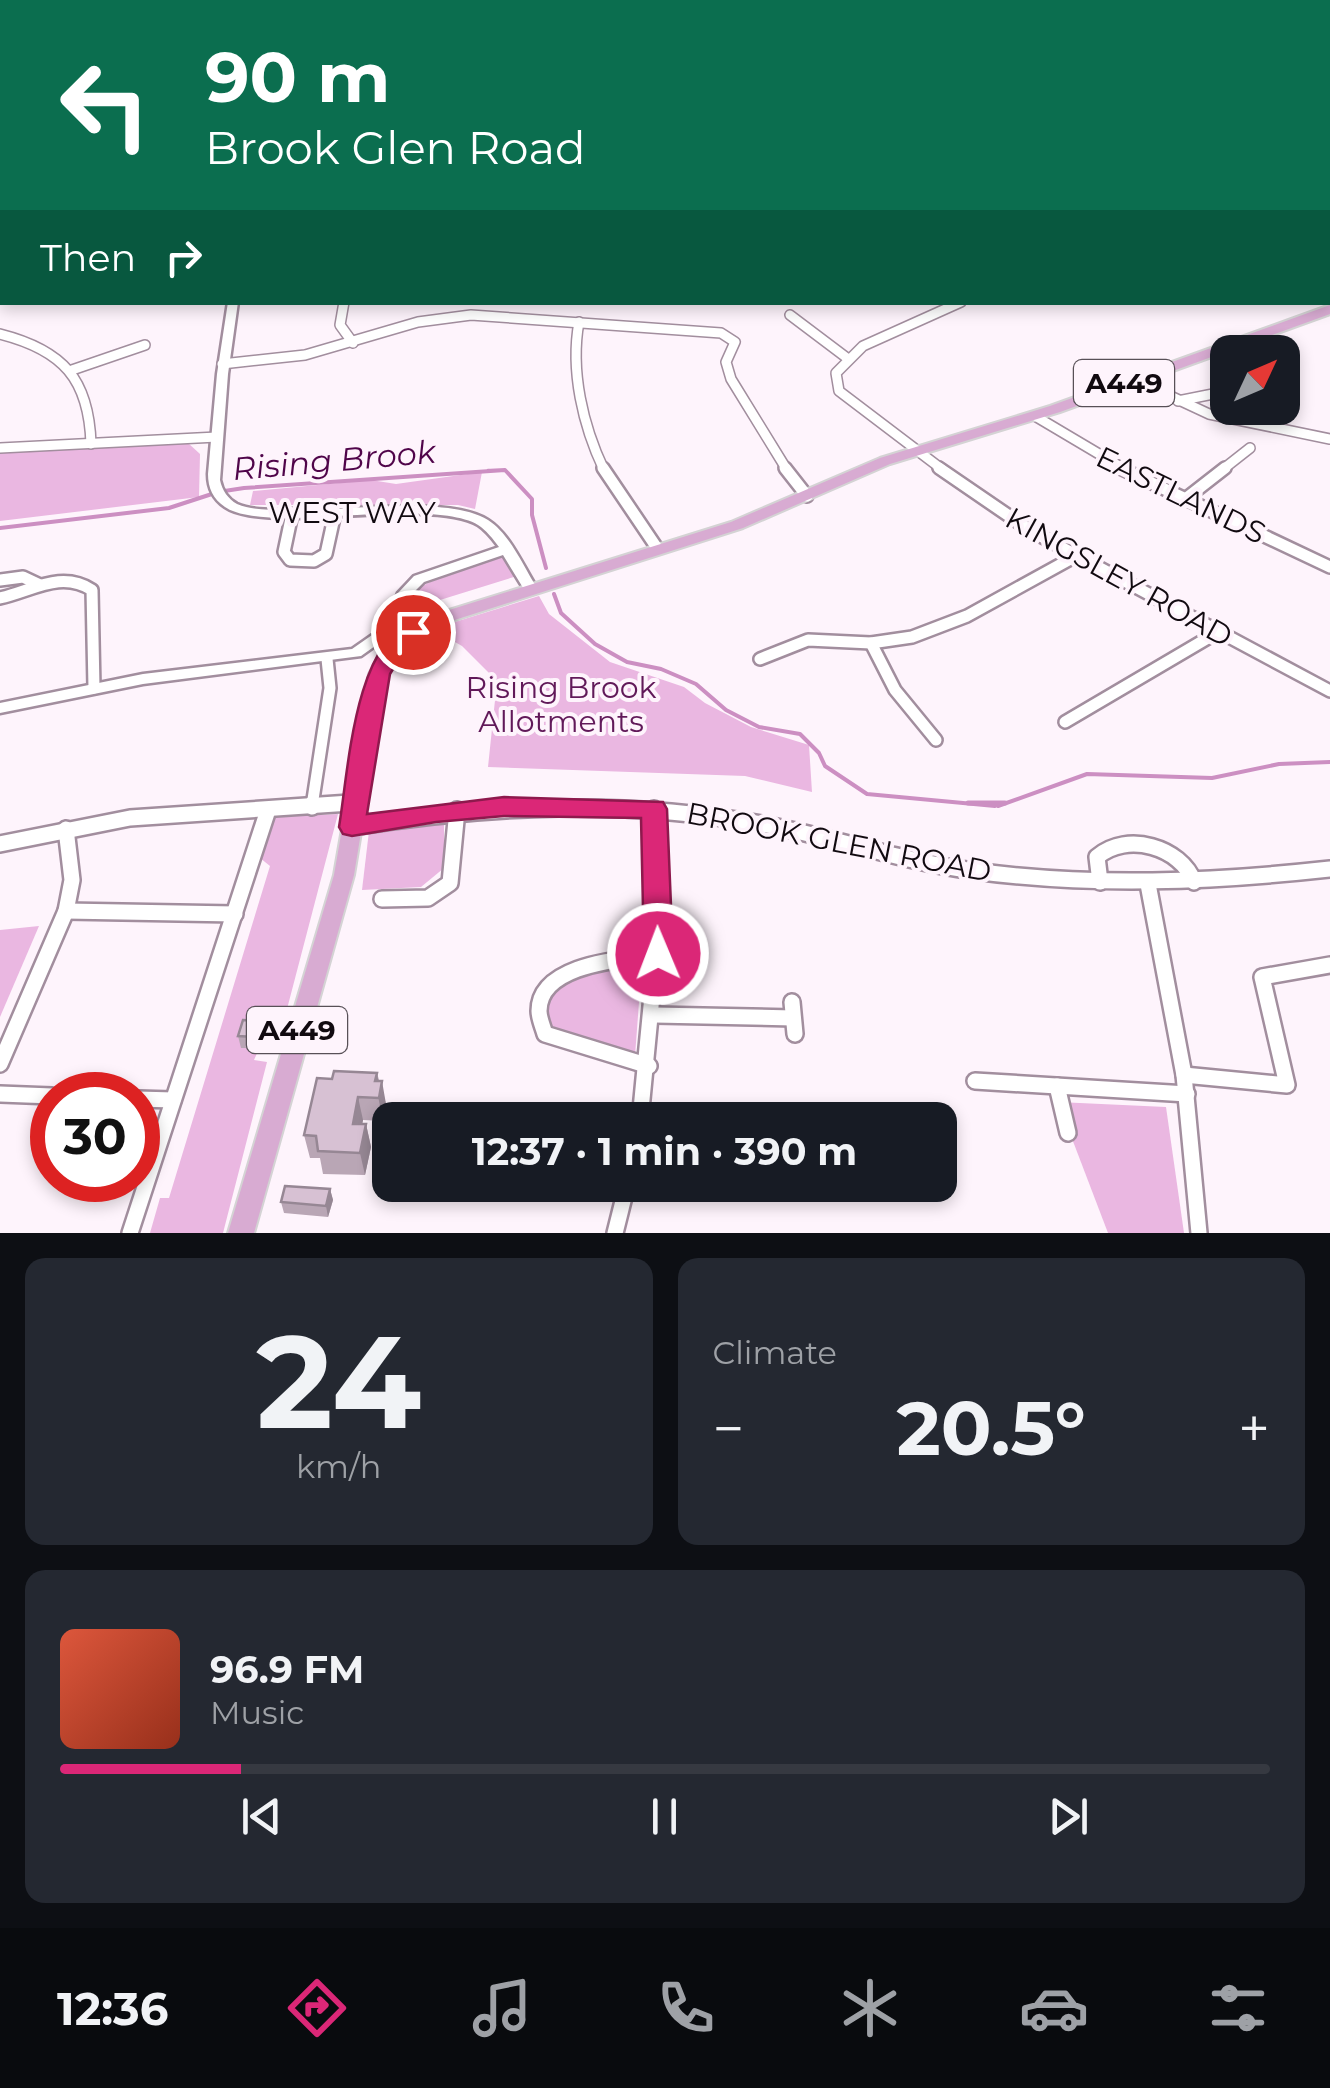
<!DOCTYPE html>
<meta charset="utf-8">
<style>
:root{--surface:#171b24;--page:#242831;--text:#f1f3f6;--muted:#9ea1a6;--line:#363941;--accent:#db2777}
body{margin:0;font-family:Montserrat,sans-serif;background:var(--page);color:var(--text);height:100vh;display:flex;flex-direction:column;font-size:38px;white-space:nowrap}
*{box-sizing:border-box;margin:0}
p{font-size:32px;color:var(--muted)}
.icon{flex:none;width:55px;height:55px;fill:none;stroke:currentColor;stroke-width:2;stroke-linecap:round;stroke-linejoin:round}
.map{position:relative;height:1233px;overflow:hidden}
.side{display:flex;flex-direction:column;gap:25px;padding:25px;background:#0d0f14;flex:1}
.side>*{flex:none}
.guide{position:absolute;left:0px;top:0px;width:1330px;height:305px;box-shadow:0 5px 15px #0003;background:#0b6e4f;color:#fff;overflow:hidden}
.needle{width:65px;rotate:46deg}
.tools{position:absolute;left:1210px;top:335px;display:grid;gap:20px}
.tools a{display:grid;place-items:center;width:90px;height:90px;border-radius:20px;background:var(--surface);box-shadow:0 5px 15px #0003;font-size:50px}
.speed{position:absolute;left:30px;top:1072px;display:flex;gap:20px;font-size:50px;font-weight:700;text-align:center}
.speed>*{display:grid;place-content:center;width:130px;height:130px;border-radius:50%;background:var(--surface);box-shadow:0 5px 15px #0003;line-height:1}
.speed .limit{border:15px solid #d22;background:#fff;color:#111}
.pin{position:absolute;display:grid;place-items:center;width:85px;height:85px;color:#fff;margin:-42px;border:5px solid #fff;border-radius:50%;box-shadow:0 2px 10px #0007}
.me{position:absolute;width:110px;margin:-55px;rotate:359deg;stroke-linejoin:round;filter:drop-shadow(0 0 8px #0008)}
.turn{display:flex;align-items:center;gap:35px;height:210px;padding:0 40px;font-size:45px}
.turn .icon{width:130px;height:130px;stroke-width:2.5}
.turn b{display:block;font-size:70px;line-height:85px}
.then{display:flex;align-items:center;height:95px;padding:0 40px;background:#0003;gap:20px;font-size:38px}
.big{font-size:75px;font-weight:700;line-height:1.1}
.side .tile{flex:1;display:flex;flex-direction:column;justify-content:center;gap:15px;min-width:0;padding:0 35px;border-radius:20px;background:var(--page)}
.side .dial{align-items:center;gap:0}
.dial b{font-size:130px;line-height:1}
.song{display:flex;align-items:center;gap:30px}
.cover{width:120px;height:120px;border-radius:15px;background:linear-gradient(135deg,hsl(10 70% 55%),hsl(10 70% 35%))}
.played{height:10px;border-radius:5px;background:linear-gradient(90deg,var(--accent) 15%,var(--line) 15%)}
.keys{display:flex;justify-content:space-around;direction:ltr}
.heat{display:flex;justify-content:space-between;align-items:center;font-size:55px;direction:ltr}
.side .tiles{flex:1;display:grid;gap:25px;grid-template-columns:1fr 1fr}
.tile:last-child{grid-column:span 2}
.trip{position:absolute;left:372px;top:1102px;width:585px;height:100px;border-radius:20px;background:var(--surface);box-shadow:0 5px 15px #0003;font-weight:700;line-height:100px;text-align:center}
.dock{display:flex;height:160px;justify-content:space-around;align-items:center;background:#090b0e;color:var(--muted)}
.dock .icon{width:70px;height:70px}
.dock .current{color:var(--accent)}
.dock b{font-size:45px;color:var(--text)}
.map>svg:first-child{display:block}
.green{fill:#eab7e1}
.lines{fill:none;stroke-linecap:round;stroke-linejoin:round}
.stream-far2{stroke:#cc8fc2;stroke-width:2.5}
.stream-far1{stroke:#cc8fc2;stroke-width:4}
.stream{stroke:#cc8fc2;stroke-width:5}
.minor-far3-casing{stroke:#a28e9e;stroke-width:10}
.minor-far2-casing{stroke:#a28e9e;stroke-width:12}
.minor-far1-casing{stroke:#a28e9e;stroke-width:16}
.minor-casing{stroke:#a28e9e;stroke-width:20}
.tertiary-casing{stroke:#a28e9e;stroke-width:5}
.trunk-casing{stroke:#d4d3d4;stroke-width:4}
.minor-far3{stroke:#fff;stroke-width:8}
.minor-far2{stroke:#fff;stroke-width:9}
.minor-far1{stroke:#fff;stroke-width:11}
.minor{stroke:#fff;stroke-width:15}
.tertiary{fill:#fff;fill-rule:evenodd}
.trunk{fill:#d8abd2;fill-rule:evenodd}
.wall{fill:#b9a6b5}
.shaded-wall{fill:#968794}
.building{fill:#d7c1d3;stroke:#968794;stroke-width:2.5}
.route{fill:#db2777;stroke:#8e194d;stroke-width:2.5}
.labels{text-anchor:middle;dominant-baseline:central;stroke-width:8;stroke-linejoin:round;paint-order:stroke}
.shield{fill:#fef4fc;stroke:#585057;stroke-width:2.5}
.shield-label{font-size:28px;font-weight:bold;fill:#110a10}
.street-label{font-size:30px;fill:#110a10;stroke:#fef4fc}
.park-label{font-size:30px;fill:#611959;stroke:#fef4fc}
.water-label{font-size:32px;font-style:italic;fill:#50054a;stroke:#fef4fc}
</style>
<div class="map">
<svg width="1330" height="1233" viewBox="0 0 1330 1233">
<rect width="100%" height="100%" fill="#fef4fc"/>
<g class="green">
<path d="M188,443l12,11 -1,43 -199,24v-69z"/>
<path d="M482,472l-7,37 -17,-4h-208l3,-14 118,-11 25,4z"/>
<path d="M503,556l14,20 -77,24 -32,15 5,-24 41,-22z"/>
<path d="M539,596l10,18 61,48 74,25 21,16 46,24 58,18 3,47 -67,-16 -257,-9 9,-86 -35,-35 -30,-17z"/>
<path d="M338,814l-51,195 -16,13 -17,38 13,2 -44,171h-73l10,-35h9l101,-332 -10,-8 9,-37 5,-4z"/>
<path d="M444,820v48l-23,19 -59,3 7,-59z"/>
<path d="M39,926l-39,91v-87z"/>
<path d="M642,962l-7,94 -70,-18 -20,-14 -4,-19c20,-37 63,-36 101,-43z"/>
<path d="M1058,1102l108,5 18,126h-76z"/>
</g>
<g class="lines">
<path class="stream-far2" d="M488,470h17"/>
<g class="stream-far1">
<path d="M0,528l169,-20 49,-16 26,-4 261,-18 27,29v16l14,53"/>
<path d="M554,594l7,19 34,31 32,18 34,7 35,15 30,26 33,17 41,7 19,19 6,13 42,28 128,12"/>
<path d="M998,806l89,-32 125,4 67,-14 51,-2"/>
</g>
<path class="stream" d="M968,803h37"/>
<g class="minor-far3-casing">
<g id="minor-far3">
<path d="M822,0l6,2"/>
<path d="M1004,0l38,2"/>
<path d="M1139,0l4,2"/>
<path d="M434,2l7,-2"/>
<path d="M1053,2l9,-2"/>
</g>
</g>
<g class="minor-far2-casing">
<g id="minor-far2">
<path d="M344,302l-4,23 13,18"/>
<path d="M790,315l57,43"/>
<path d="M579,322c-9,49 4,104 25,148"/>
<path d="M0,334c63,16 89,45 91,110"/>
<path d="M222,364l83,-9 113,-33 53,-7 250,18 14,9 -9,20 5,17 56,91"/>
<path d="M72,370l73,-25"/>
<path d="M1134,379l75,35 121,25"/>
<path d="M1178,401l50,-10"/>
<path d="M1035,416l91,54"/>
<path d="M0,448l217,-11"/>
<path d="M943,470l-104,-79 -3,-18 27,-27 98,-44"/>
<path d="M1222,470l28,-22"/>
</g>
</g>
<g class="minor-far1-casing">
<g id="minor-far1">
<path d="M603,468l54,80"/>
<path d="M785,468l22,28"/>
<path d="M939,468l92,63 299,160"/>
<path d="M1120,468l210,99"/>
<path d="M1184,500l41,-32"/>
<path d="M292,514l-8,38 6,8 24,1 12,-7 9,-41"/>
<path d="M0,580l23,-3 17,8"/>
<path d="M0,598c32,-7 61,-28 92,-8l2,98"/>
<path d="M871,643l24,47 41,50"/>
<path d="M760,659l48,-19 63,3 41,-6 55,-21 107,-59"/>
<path d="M1065,722l153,-90"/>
<path d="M312,806l18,-118 -3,-29"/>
<path d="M312,806l42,-3"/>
</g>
</g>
<g class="minor-casing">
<g id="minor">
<path d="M312,807l1,-4"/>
<path d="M352,827c139,-22 276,-28 415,-2 70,13 137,37 207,46 119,16 238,11 356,-2"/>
<path d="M0,844l130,-26 220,-15"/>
<path d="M1100,882l-3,-25c30,-26 84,-10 97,25"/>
<path d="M1148,884l36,191 15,158"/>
<path d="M382,899l46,-1 22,-15 7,-73"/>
<path d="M66,911l169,3"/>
<path d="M792,1002l3,32"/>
<path d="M655,1015l138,3"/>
<path d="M0,1064l66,-153 6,-31 -6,-51"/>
<path d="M649,1066l-104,-32c-2,-7 -6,-16 -6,-23 0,-48 86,-52 120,-57"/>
<path d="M1184,1075l103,10 -25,-108 68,-12"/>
<path d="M975,1081l212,13"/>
<path d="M1057,1086l11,47"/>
<path d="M0,1094l52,2"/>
<path d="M138,1099l35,1"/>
<path d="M640,1120l15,-155 -1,-156"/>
<path d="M130,1233l138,-423"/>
<path d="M615,1233l12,-48"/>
</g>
</g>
<g class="tertiary-casing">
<g id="tertiary">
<path d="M374,0h9l-2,2h-7z"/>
<path d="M228,302h10l-10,72 -8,106c2,10 8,19 17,24 14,6 31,6 46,6 51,3 164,-16 205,10 22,14 35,46 49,68l-2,3h-10l-22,-36 -79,27 -13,13 -15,36 -35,25 -218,28 -143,29v-10l143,-29 209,-25 33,-23 13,-33 16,-17 85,-29c-6,-8 -13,-17 -21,-22 -36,-22 -153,-5 -200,-7 -16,-1 -40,-2 -53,-11 -12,-8 -17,-19 -17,-33l9,-100z"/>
</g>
</g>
<g class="trunk-casing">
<path id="trunk" d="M1330,305v9l-270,98 -170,52 -147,64 -301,96c-23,13 -44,24 -55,50l-33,201 -100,358h-26l106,-358 35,-201c13,-29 34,-43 61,-58l301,-94 149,-64 170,-52z"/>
</g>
<use href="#minor-far3" class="minor-far3"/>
<use href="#minor-far2" class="minor-far2"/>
<use href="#minor-far1" class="minor-far1"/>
<use href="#minor" class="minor"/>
<use href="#tertiary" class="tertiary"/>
<use href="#trunk" class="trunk"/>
</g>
<g class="wall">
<path d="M260,1021l3,11 -5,16h-17l-3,-12z"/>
<path d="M377,1073l9,31 -3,17 -20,-1 -1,4h4l5,23 -6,28 -42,-1 -3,-16h-10l-6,-23 28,-56z"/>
<path d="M330,1189l3,11 -5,17 -44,-4 -3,-11z"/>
</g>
<g class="shaded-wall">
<path d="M260,1021l3,11 -5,16 -3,-11z"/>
<path d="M377,1073l3,18 2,-10 4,23 -3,17 -8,-40z"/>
<path d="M358,1097l5,23 -5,27 -5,-23z"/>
<path d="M366,1124l5,23 -6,28 -5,-22z"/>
<path d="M330,1189l3,11 -5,17 -2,-11z"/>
</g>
<g class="building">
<path d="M383,0h14l-1,2h-14z"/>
<path d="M243,1020l17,1 -5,16 -17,-1z"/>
<path d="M334,1071l43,2 -2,8h7l-3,17 -21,-1 -5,27h13l-6,29 -42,-2 -2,-15 -12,-1 13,-57 15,1z"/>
<path d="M285,1186l45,3 -4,17 -45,-4z"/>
</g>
<path class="route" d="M413,624l11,8 -22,22 -12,20 -23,140 137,-17 159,5 4,7 6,145 -4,9 -11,3 -10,-3 -4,-9 -3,-136 -137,-2 -68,6 -84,14 -9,-2 -4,-7c9,-52 15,-187 74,-203z"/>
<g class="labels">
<g class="shield">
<rect x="1074" y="360" width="100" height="46" rx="8"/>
<rect x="247" y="1007" width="100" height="46" rx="8"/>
</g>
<g class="shield-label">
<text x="1124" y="383">A449</text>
<text x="297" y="1030">A449</text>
</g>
<g class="street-label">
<text transform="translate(1181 495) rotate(26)">EASTLANDS</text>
<text x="352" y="512">WEST WAY</text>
<text transform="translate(1119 577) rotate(29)">KINGSLEY ROAD</text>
<text transform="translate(839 842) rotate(11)">BROOK GLEN ROAD</text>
</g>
<g class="park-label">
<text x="561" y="687">Rising Brook<tspan x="561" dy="34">Allotments</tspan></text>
</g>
<g class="water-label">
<text transform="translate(334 460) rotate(-5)">Rising Brook</text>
</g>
</g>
</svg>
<div class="tools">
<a><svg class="needle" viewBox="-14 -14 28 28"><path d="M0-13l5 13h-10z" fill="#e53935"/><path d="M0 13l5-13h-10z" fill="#9ea1a6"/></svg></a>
</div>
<div class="speed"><div class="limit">30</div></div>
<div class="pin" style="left:413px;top:632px;background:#d93025"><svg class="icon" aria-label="arrive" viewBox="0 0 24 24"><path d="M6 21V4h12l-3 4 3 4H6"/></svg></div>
<svg class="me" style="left:658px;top:954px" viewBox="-20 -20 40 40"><circle r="17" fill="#db2777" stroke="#fff" stroke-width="3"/><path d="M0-11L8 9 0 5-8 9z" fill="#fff"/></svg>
<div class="trip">12:37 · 1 min · 390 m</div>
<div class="guide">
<div class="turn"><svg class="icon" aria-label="left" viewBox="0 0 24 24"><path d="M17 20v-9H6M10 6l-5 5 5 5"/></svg><div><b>90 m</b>Brook Glen Road</div></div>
<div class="then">Then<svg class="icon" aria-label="right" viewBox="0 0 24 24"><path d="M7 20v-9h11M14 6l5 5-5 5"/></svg></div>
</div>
</div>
<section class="side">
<div class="tiles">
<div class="tile dial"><b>24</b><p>km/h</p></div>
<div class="tile"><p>Climate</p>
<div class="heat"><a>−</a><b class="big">20.5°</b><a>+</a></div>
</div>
<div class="tile">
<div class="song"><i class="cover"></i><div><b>96.9 FM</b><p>Music</p></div></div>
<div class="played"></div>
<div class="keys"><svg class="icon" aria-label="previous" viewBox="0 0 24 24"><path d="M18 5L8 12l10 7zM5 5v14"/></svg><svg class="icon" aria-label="pause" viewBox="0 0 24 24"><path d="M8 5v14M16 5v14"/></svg><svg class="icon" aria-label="next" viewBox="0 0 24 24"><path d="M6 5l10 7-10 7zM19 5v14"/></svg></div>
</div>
</div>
</section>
<nav class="dock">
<b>12:36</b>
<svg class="icon current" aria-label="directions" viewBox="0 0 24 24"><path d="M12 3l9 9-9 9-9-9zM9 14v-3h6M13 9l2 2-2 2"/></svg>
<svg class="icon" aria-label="music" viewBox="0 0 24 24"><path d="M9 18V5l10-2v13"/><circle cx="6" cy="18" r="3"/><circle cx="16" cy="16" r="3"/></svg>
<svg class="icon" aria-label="phone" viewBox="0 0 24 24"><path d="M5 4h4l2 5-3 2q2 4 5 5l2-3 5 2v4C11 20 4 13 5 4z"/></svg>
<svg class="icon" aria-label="climate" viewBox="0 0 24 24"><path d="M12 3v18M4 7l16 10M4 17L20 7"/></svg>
<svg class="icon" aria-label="car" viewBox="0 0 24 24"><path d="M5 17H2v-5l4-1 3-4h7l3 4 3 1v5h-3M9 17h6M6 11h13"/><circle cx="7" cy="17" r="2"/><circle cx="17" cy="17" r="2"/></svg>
<svg class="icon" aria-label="filters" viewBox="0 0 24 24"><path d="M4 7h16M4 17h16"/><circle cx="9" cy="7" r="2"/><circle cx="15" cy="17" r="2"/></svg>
</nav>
